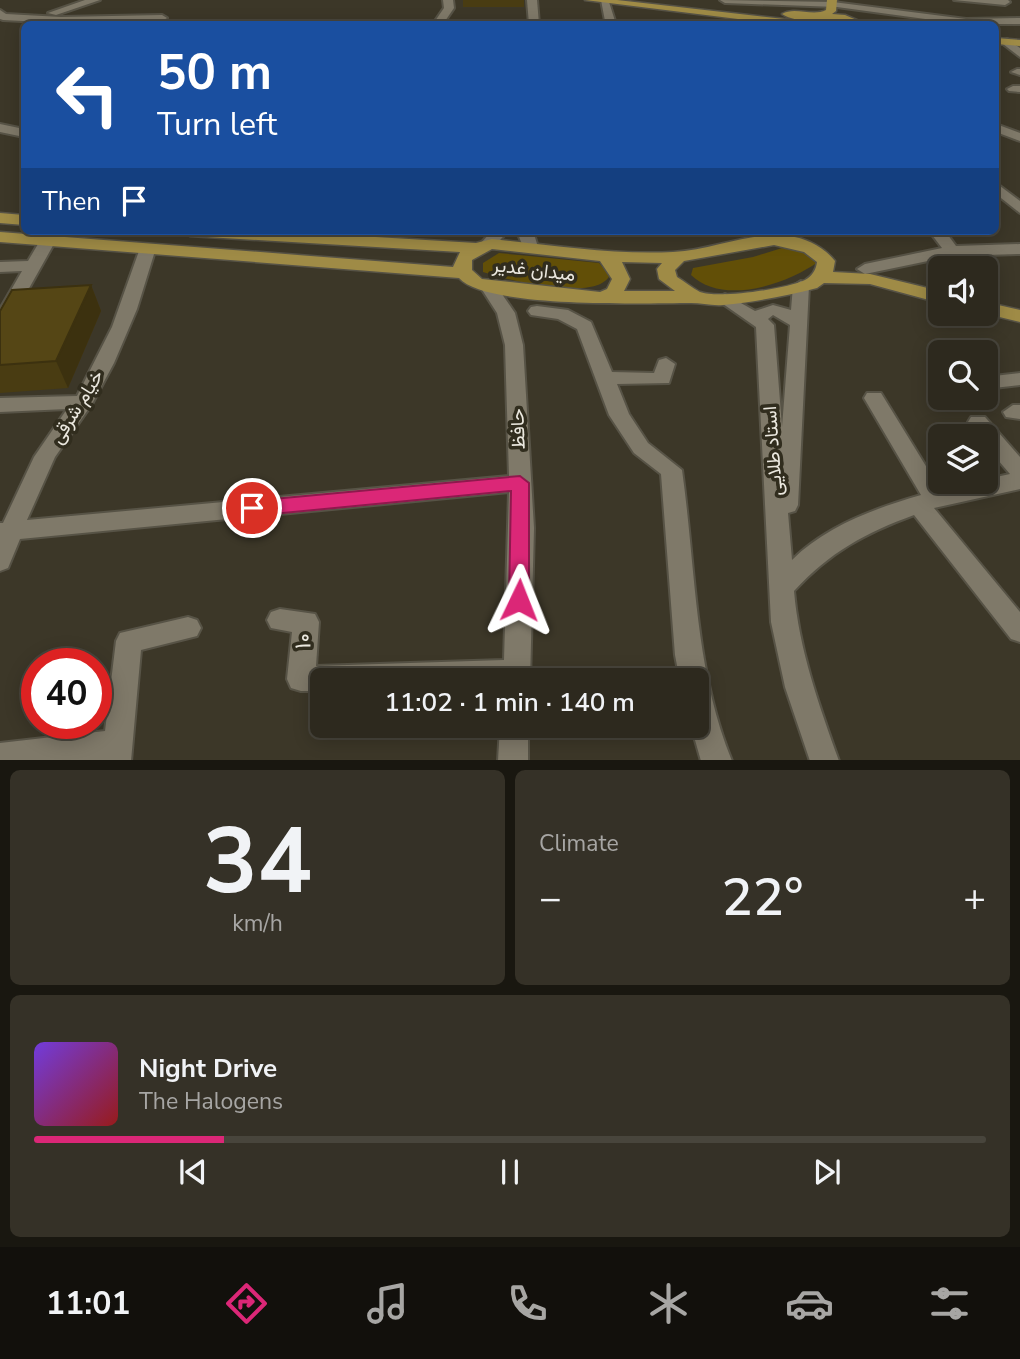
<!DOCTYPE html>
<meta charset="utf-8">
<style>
:root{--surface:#2d291e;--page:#353127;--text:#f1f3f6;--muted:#a7a6a4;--line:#48453c;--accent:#db2777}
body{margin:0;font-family:"Nunito Sans",Vazirmatn,sans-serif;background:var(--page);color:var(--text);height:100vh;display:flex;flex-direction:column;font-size:26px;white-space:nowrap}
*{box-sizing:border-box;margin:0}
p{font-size:23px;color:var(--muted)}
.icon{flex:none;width:38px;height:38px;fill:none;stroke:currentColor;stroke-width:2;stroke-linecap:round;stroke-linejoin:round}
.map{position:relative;height:760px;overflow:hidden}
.side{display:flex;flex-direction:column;gap:10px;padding:10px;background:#191710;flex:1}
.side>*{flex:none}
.guide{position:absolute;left:21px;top:21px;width:978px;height:214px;border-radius:10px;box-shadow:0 4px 18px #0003,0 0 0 2px var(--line);background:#1a4fa0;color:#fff;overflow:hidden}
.controls{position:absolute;left:928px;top:256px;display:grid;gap:14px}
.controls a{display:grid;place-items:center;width:70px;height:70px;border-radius:10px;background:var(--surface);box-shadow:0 4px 18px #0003,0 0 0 2px var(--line);font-size:35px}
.speed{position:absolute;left:21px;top:648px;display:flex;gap:14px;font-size:35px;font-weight:700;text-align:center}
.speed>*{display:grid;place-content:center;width:91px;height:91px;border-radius:50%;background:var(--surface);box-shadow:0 4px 18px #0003,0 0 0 2px var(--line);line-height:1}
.speed .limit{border:10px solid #d22;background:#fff;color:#111}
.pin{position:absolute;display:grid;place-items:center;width:60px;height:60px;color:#fff;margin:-30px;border:4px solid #fff;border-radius:50%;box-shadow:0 2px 7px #0007}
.me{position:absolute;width:77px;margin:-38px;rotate:2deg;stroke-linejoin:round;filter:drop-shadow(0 0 5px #0008)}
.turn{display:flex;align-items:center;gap:24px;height:147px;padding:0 21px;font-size:32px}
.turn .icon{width:91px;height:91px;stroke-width:2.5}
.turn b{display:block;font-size:49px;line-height:60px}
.then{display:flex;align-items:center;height:66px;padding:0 21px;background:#0003;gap:14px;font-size:26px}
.big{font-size:52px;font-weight:600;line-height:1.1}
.side .tile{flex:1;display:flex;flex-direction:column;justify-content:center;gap:10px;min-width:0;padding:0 24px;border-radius:10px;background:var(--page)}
.side .dial{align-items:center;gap:0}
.dial b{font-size:91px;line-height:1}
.song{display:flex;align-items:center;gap:21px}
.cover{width:84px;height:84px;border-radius:10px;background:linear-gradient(135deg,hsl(260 70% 55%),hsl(0 70% 35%))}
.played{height:7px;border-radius:4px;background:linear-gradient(90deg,var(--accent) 20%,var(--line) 20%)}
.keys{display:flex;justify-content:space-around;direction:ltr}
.heat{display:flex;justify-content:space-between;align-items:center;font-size:38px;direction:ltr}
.side .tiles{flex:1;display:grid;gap:10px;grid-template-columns:1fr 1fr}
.tile:last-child{grid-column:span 2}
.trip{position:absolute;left:310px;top:668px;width:399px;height:70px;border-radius:10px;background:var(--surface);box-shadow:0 4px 18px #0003,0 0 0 2px var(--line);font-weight:600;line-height:70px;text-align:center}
.tab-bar{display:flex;height:112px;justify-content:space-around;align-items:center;background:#12100c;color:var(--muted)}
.tab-bar .icon{width:49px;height:49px}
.tab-bar .on{color:var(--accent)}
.tab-bar b{font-size:32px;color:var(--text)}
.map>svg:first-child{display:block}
.green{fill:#624f07}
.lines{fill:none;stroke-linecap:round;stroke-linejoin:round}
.minor-casing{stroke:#575346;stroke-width:4}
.major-casing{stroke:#575346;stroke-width:3}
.minor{fill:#7f7969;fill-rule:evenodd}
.major{fill:#9f8b46;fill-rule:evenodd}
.wall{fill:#493c12}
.shaded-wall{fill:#3c310f}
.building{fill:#554615;stroke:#3c310f;stroke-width:2}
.route{fill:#db2777;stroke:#8e194d;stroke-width:2}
.labels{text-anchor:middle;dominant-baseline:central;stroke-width:7;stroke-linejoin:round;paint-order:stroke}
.street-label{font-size:19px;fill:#ebe8df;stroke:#312d1e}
.near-street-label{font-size:23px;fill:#ebe8df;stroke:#312d1e}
</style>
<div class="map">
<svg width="1020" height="761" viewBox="0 0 1020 761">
<rect width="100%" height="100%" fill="#3c3728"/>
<g class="green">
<path d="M782,248l24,5 12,9c-31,22 -95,44 -127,13l2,-7 60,-11z"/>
<path d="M499,253l100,10 11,12c-14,28 -102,5 -127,-3v-9z"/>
</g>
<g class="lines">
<g class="minor-casing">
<g id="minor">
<path d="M85,0h15l-44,15 -8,-2z"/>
<path d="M443,0h10l1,8 -11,16h-10l11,-16z"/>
<path d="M527,0h10l2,24h-10z"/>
<path d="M601,0l8,2 6,19h55l5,3h-66l-4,-3z"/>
<path d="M720,0l113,2 133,17 54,-1v6h-58l-125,-17 -112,-4z"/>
<path d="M954,0h54l2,2 -5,3z"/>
<path d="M0,10l6,4 55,3 101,-2 5,3 -5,3 -101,2 -58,-3 -3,-1z"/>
<path d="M1007,39l13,9v9l-17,-13 -1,-2z"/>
<path d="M1017,69h3v6l-9,-3z"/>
<path d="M1013,86h7v6l-11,-1 -2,-2z"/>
<path d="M0,124l24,5v8l-24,-5z"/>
<path d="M996,124l24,9v8l-24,-9z"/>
<path d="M996,183l24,18v12l-24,-19z"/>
<path d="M492,231h16l-14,16h-12l-2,-3z"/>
<path d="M517,231h16l5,16 -2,3h-12z"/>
<path d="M929,231h16l11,15 64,-2v10l-68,2 -87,18 -8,-5 8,-5 77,-16z"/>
<path d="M47,237l8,5 -46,82 -9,5v-20l22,-38 -22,1v-10l28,-1 13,-22z"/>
<path d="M147,246l8,5 -18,58 -23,54 -22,41 -37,53 -28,63 482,-44 -4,-131 -8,-32 -18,-28 8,-5 6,1 22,32 8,32 11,183 -4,153h-208v10h-21l-10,-3 -4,-9 5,-47 -21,-4 -4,-8 4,-8 9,-3 35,5 4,8 -3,44 188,-6 5,-168 -489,47 -12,29 -8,3v-48h3l31,-66 33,-48 -67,3v-14l77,-2 35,-69 27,-76z"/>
<path d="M801,281l8,5 -11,219 -3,6 -7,2 4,47c34,-34 84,-52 129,-65l-57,-97 3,-5h14l59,96 70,-15 -25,-29v-9h-7l-10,-14 3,-5h14l35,40v32l-86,19 86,104v30l-9,-3 -97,-124c-49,18 -84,37 -120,76 5,59 25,114 45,170h-29l-25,-74 -14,-65 -15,-295 -40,-28 9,-5 30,17 18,-6 18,5 2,-24zM773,315l17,10 -8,102 -8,-102 -6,-6z"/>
<path d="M537,306l31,4 23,12 21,50 42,1 5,-13 7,-2 9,6 -6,19 -52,1 12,30 19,29 34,27c14,99 12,198 50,291h-31l-10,-35h5v-45h-16l-5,-26 -14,-181 -27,-21 -25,-38 -32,-86 -19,-10 -27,-4 -3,-4 3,-4z"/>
<path d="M1020,373v12l-35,4v-12z"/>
<path d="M1013,405h7v14l-14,-2 -3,-5z"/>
<path d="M188,617l9,3 4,8 -4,8 -56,14 -10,111h-131v-18l105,-12 11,-90 4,-8z"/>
<path d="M500,726h28v35h-30z"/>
</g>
</g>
<g class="major-casing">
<g id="major">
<path d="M585,0h32l185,21 5,3h-29z"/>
<path d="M827,0h10l-1,11 -4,3 13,1 21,9c-10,1 -18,-3 -28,-4 -18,-1 -41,4 -56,-6 13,-8 30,3 44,-4z"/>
<path d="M996,38l24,2v6l-24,-2z"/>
<path d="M0,213l24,2v10l-24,-2z"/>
<path d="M182,231h93l201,12 16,-4c60,6 121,16 181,13 40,-2 76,-21 116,-16 17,2 35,11 46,25l-2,11 37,2 70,17v12l-70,-19 -46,-1 -7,5c-31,8 -62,14 -94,17 -11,1 -22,-2 -32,-2 -45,0 -204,6 -232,-25l-459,-36v-10l453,35 7,-15 -270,-16zM774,245l30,7 13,10c-1,8 -5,14 -12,18 -19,9 -86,19 -105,12 -8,-4 -16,-11 -23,-15l-2,-7 9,-9zM492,249l108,12 12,18 -5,10 -7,3 -118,-13 -10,-9v-10zM622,262l40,1 -5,6 2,10 16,12h-51l6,-12z"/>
<path d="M985,302l35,8v12l-37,-9z"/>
</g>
</g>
<use href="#minor" class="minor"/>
<use href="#major" class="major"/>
</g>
<g class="wall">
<rect x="463" y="0" width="61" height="7"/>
<path d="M91,285l10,26 -33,77 -68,5v-82z"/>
</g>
<path class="shaded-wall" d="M91,285l10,26 -33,77 -12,-27z"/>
<path class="building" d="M91,285l-35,76 -56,4v-54l12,-21z"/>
<path class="route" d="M520,476l9,7v117l-3,6 -7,3 -7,-3 -3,-6 2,-109 -259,25 -9,-8 9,-7z"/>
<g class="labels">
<g class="street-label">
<text transform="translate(534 270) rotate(7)">میدان غدیر</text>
<text transform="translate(77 407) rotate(-58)">خیام شرقی</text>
<text transform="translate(518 429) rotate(-92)">حافظ</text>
<text transform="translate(773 451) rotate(-94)">استاد طلایی</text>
</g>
<g class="near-street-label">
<text transform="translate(303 641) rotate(-88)">۱۰</text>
</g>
</g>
</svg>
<div class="controls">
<a><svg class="icon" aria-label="sound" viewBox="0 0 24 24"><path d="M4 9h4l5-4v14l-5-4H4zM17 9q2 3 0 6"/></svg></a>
<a><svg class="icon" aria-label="search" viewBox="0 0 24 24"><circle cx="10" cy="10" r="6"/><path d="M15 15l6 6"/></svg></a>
<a><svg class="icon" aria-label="layers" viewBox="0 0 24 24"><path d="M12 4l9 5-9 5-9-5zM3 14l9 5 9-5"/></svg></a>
</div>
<div class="speed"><div class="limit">40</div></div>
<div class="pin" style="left:252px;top:508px;background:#d93025"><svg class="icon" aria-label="arrive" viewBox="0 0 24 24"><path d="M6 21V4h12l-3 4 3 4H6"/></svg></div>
<svg class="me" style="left:519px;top:600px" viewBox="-20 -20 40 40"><path d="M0-17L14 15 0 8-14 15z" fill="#db2777" stroke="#fff" stroke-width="4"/></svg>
<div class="trip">11:02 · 1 min · 140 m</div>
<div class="guide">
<div class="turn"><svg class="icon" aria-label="left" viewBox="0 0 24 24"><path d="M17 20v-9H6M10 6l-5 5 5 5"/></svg><div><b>50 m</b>Turn left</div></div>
<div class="then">Then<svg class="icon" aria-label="arrive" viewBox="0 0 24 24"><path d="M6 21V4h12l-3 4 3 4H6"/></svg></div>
</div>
</div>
<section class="side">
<div class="tiles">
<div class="tile dial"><b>34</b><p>km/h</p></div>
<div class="tile"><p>Climate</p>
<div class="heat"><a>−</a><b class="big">22°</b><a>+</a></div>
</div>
<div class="tile">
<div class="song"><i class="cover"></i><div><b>Night Drive</b><p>The Halogens</p></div></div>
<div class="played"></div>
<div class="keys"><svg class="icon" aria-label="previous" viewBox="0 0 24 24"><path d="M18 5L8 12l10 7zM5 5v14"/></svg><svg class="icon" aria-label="pause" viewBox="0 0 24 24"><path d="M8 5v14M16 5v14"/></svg><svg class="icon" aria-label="next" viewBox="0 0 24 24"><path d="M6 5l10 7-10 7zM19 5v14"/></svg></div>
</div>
</div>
</section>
<nav class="tab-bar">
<b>11:01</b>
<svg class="icon on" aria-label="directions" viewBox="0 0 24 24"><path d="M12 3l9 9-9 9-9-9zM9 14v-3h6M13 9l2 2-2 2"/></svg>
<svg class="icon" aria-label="music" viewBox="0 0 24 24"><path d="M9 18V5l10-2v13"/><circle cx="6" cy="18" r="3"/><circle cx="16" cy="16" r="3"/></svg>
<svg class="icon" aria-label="phone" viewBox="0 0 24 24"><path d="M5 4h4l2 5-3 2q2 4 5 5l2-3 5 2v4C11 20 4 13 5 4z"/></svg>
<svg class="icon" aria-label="climate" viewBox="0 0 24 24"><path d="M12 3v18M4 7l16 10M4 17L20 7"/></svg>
<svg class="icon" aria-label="car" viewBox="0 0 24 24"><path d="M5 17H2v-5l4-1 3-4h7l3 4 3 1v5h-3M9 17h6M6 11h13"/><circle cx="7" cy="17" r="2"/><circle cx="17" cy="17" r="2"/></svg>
<svg class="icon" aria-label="filters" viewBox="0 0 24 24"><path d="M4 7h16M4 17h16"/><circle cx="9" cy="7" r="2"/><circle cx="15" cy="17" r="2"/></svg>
</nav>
